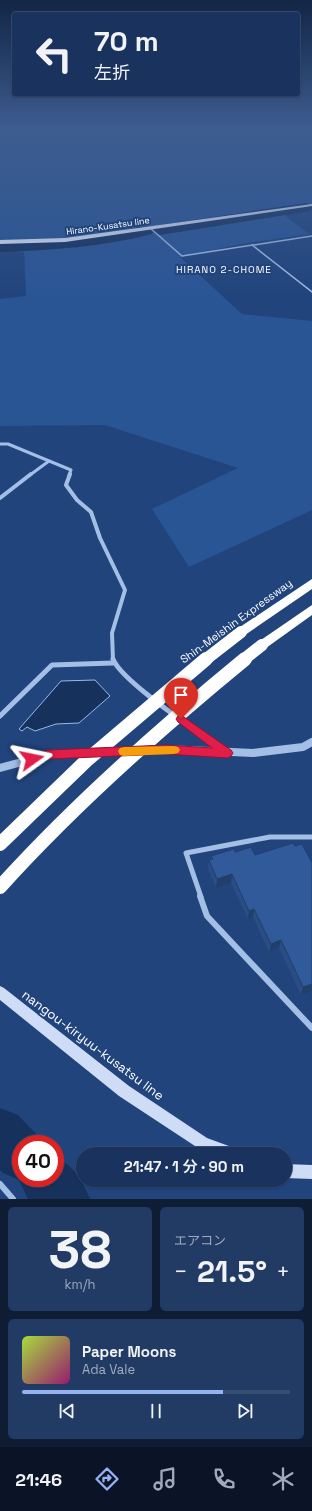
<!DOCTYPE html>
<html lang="ja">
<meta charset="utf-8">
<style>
:root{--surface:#19335e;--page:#223b64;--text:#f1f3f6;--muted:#9faabc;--line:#374e73;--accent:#95b2f1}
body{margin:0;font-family:"Space Grotesk","Noto Sans JP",sans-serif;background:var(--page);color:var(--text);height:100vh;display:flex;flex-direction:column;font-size:15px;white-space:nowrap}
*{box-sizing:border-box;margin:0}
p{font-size:13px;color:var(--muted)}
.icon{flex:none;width:22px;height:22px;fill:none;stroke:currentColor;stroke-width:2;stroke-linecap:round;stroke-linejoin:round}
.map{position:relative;height:1199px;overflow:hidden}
.panel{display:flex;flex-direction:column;gap:8px;padding:8px;background:#0e1c34;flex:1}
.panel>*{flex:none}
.top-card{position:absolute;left:12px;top:12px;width:288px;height:84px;border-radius:4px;box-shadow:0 1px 3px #0004,0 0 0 1px var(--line);background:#19335e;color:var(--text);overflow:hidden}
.speed{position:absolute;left:12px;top:1135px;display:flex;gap:8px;font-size:20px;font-weight:700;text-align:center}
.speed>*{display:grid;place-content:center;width:52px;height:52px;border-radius:50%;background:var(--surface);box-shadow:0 1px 3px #0004,0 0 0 1px var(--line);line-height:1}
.speed .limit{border:6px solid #d22;background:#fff;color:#111}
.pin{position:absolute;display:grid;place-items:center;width:34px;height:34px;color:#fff;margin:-41px -17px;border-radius:50% 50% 50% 0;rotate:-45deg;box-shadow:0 0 4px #0007}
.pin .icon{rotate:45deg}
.me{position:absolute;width:44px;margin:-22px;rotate:78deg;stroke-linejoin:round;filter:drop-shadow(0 0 3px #0008)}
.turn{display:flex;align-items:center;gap:14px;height:84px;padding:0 16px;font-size:18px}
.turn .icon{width:52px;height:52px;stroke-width:2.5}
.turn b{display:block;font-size:28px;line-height:34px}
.big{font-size:30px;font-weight:600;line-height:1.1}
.panel .widget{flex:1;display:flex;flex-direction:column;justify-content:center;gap:6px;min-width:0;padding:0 14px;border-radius:6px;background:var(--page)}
.panel .dial{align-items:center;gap:0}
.dial b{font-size:52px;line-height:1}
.song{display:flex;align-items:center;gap:12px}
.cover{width:48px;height:48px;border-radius:6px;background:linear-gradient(135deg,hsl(80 70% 55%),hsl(320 70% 35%))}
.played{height:4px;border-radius:2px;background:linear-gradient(90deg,var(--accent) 75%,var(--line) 75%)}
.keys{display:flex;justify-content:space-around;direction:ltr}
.heat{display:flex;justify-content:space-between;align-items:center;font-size:22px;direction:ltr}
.panel .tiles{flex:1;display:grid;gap:8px;grid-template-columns:1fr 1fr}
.widget:last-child{grid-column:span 2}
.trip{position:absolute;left:76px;top:1147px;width:216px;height:40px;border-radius:20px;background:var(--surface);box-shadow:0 1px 3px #0004,0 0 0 1px var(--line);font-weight:600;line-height:40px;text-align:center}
.menu{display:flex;height:64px;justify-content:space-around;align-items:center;background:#0a1426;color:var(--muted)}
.menu .icon{width:28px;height:28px}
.menu .selected{color:var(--accent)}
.menu b{font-size:18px;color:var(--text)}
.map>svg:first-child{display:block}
.green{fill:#2a5595}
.water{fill:#16315c;stroke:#98b9e8}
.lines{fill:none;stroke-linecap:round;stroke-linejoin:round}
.river{fill:#16315c;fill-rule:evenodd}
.service{stroke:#a4bfe6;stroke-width:1.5}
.minor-far3{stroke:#a4bfe6;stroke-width:3}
.minor-far2{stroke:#a4bfe6;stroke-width:4}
.minor-far1{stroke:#a4bfe6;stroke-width:5}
.minor{stroke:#a4bfe6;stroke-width:6}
.tertiary{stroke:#a4bfe6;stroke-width:8}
.secondary{fill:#ceddf5;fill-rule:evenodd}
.primary{fill:#e5edfd;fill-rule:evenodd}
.motorway{fill:#fff;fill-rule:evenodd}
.motorway-bridge-far1{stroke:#fff;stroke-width:12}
.motorway-bridge{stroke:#fff;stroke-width:14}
.wall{fill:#294d84}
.shaded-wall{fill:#223f6c}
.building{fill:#305a9a;stroke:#223f6c}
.route{fill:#e11d48;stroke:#92132f}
.slow{fill:#f59e0b}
.labels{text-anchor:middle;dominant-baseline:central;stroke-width:4;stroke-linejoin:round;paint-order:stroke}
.far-street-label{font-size:9px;fill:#fff;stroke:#21447d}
.far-neighbourhood-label{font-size:10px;letter-spacing:1px;fill:#fff;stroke:#21447d}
.street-label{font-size:11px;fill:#fff;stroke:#21447d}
.near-street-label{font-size:13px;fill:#fff;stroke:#21447d}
</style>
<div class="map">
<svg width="312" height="1199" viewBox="0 0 312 1199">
<rect width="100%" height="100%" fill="#21447d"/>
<path class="green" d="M0,129h312v77l-33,5 30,23 -69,10 -60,13 62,57 70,7v189l-123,57 -37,-58 86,-41 -133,-43 -105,1v-127l26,-3 -2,-44 -24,-4z"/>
<path class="water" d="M95,680l15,16 -31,27 -23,1 -21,7 -8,-4 -5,4 -3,-2 42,-48z"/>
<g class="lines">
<g class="river">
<path d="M306,203l6,3 -1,5 -151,24 -7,-3 -1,2c-50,13 -101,16 -152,18v-10c39,-2 78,-4 117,-10 10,-1 27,-9 36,-3l7,-4z"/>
<path d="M0,1108l18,7 21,22 3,7h-21v34h34v-21c18,7 28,25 35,42h-62l-9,-19 -16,-7 -3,-3z"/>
</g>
<g class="service">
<path d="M150,228l32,28 130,-20"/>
<path d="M252,245l60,47"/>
</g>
<g class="minor-far3">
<path d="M0,444h8l63,26 -2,5"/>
<path d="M30,475l19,-14"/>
</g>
<g class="minor-far2">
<path d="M70,474l-4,11 11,15 14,12 9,26 25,52 -13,43 1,27"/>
<path d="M0,498l31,-24"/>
</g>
<g class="minor-far1">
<path d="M113,659c8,22 87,74 109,90"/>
<path d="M0,716l52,-51 61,-2"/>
<path d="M201,897l-15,-44 84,-16h42"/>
</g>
<g class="minor">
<path d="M200,896l7,20 105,112"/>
<path d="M0,1184l13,15"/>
</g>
<path class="tertiary" d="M0,768l48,-13 118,-6 87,4 50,-6 9,-5"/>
<g class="secondary">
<path d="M0,986l4,2 125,98 78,52 30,11 2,5h-25l-16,-6 -79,-52 -119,-96z"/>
<path d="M285,1164l27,1v14l-27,-1z"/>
</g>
<path class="primary" d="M312,204v2l-247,36 -65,2v-4l65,-2z"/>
<g class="motorway">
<path d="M312,579v10l-67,46h-8l-2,-3 2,-3z"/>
<path d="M312,605v10l-46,33h-8l-2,-3 2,-3z"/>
</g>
<g class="motorway-bridge-far1">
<path d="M205,660l36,-28"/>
<path d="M243,660l19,-15"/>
</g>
<g class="motorway-bridge">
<path d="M0,844l87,-84 119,-101"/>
<path d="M0,887c73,-81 161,-159 245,-228"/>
</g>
</g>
<path class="wall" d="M234,849l78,142 -11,4 -22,-47 -10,4 -16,-35 -5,2 -17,-36 -15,5 -8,-19 1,-9h2v-4z"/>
<g class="shaded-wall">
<path d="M232,874l-1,9 -15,5 1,-9z"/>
<path d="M254,909l-1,8 -5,2 1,-8z"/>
<path d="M281,940l-2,8 -10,4 2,-8z"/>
<path d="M312,984v7l-11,4 2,-8z"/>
</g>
<path class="building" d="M293,843l2,3 7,-2 10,19v121l-9,3 -22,-47 -10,4 -17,-35 -5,2 -17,-37 -15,5 -8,-19 4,-1 -2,-3 23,-7 1,3 16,-5 4,8z"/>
<linearGradient id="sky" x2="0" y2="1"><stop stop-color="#122545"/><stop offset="0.43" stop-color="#3d5c8f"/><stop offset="1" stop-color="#3d5c8f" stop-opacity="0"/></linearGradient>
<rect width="312" height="297" fill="url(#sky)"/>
<path class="route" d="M181,715l50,35 2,3 -2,3 -3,2 -62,-4 -118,5 -16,4 -3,-1 -2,-3 2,-3 19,-6 118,-5 46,3 -34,-26 -2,-3 2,-3z"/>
<path class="slow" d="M174,746l4,1 2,3 -2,3 -4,1 -50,2 -4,-1 -2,-4 2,-3 4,-1z"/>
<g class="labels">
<g class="far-street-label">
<text transform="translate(108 226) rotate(-8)">Hirano-Kusatsu line</text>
</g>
<g class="far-neighbourhood-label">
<text x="224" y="269">HIRANO 2-CHOME</text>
</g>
<g class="street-label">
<text transform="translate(236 621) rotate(-36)">Shin-Meishin Expressway</text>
</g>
<g class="near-street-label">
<text transform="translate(93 1045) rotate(37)">nangou-kiryuu-kusatsu line</text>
</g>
</g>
</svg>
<div class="speed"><div class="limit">40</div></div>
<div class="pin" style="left:181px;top:719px;background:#d93025"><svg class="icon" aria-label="arrive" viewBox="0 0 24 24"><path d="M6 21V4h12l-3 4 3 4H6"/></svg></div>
<svg class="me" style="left:32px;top:759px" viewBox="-20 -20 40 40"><path d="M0-17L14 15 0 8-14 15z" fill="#e11d48" stroke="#fff" stroke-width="4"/></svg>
<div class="trip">21:47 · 1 分 · 90 m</div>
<div class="top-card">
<div class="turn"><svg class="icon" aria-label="left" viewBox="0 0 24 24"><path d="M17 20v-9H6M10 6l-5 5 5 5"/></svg><div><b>70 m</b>左折</div></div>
</div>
</div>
<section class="panel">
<div class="tiles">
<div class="widget dial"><b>38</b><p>km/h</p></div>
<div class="widget"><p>エアコン</p>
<div class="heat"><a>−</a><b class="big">21.5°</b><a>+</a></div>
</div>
<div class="widget">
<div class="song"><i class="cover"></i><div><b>Paper Moons</b><p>Ada Vale</p></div></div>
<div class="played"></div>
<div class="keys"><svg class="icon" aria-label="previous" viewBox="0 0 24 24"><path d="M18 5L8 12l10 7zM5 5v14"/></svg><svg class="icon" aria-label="pause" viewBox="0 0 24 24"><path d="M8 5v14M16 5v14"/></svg><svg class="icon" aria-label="next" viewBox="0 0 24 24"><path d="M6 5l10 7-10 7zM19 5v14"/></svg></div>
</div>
</div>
</section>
<nav class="menu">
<b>21:46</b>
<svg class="icon selected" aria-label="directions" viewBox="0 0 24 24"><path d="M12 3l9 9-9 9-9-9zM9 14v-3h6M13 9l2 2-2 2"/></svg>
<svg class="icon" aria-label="music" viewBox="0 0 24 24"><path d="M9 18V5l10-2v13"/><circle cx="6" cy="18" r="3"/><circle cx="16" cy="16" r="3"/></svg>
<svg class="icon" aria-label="phone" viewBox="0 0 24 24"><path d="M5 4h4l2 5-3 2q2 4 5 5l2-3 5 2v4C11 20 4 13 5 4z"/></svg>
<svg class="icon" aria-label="climate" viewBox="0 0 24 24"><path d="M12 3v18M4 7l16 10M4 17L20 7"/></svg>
</nav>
